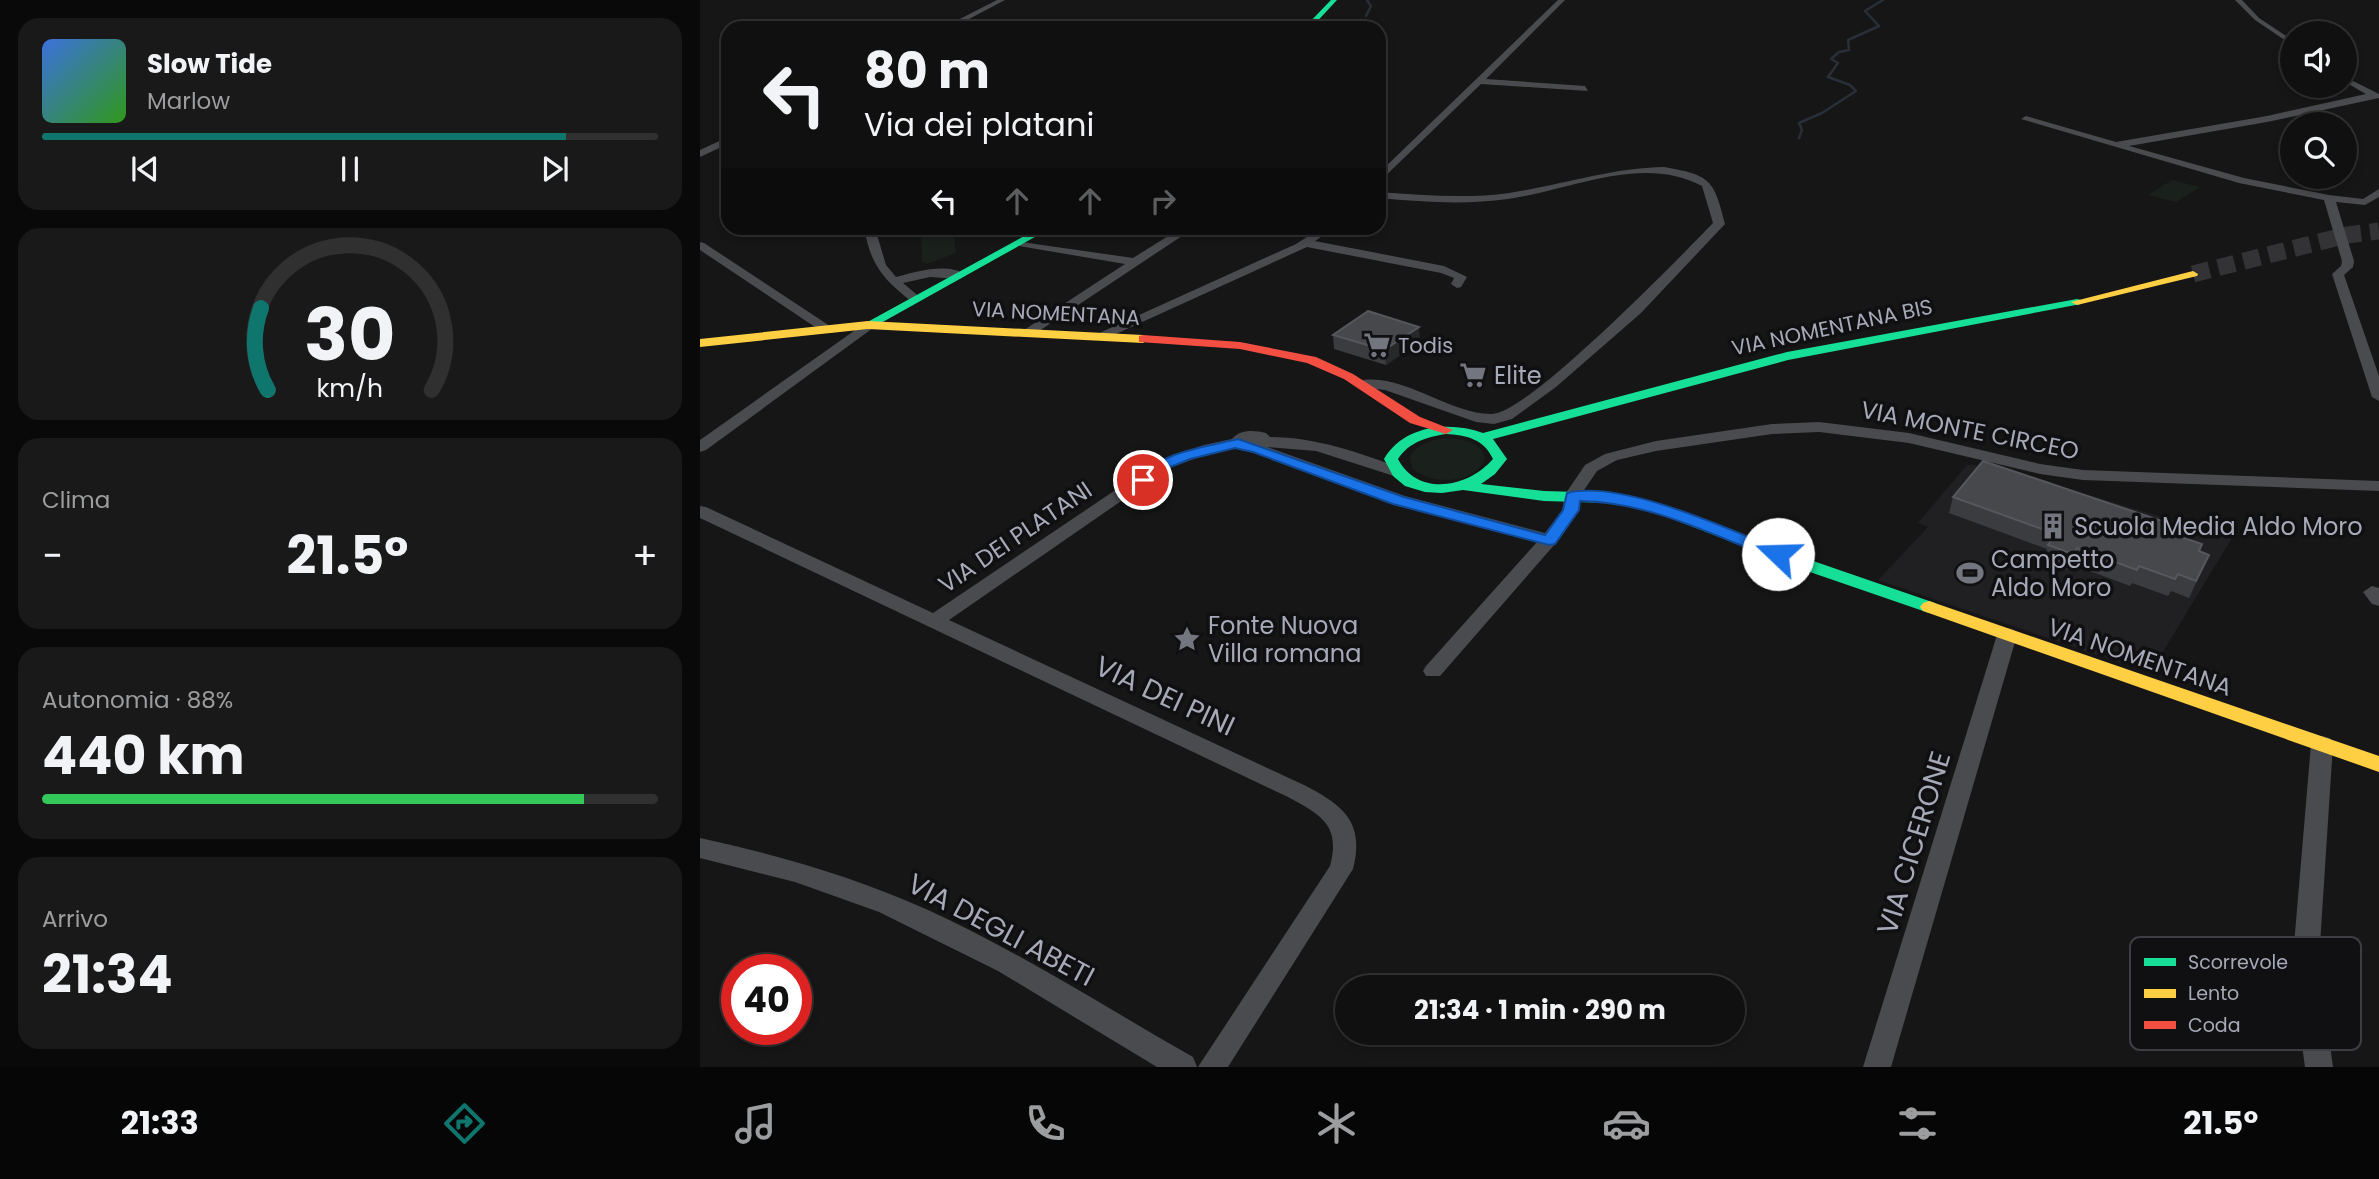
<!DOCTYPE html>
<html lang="it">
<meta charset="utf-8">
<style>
:root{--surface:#101010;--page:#191919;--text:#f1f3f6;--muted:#9c9d9f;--line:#303030;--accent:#0f766e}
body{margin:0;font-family:Poppins,sans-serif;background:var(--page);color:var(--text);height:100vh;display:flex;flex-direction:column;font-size:26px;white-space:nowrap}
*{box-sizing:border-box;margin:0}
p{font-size:23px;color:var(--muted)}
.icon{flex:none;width:38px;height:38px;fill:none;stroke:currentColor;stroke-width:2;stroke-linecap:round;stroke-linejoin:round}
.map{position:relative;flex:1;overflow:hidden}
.sheet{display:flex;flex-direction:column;gap:18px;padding:18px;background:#090909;width:700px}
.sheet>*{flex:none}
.guide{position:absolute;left:21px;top:21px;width:665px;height:214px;border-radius:21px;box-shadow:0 4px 10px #0003,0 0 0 2px var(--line);background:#101010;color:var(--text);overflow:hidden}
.buttons{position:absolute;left:1580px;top:21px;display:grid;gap:14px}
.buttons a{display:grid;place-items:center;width:77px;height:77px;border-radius:50%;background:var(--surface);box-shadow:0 4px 10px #0003,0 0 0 2px var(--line);font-size:35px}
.speed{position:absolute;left:21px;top:954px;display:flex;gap:14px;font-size:35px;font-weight:700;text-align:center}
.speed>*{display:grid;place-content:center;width:91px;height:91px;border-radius:50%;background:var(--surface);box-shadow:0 4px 10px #0003,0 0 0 2px var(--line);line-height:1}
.speed .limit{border:10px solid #d22;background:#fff;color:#111}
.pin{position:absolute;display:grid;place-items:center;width:60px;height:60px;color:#fff;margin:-30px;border:4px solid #fff;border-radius:50%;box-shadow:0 2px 7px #0007}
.me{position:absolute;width:77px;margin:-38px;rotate:291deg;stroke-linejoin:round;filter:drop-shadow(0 0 5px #0008)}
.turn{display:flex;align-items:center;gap:24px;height:147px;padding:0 28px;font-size:32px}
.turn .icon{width:91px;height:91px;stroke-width:2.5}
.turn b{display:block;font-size:49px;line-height:60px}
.lanes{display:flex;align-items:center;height:66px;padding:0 28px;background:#0003;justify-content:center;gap:35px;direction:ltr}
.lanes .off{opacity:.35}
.big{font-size:52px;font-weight:700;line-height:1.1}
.sheet .widget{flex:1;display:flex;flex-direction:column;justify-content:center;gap:10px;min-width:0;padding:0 24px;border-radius:21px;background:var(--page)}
.sheet .dial{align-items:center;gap:0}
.dial svg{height:182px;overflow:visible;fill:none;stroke:var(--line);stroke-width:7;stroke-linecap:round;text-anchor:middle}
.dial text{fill:var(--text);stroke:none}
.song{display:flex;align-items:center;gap:21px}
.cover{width:84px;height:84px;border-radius:10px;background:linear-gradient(135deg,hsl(220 70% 55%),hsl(110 70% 35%))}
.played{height:7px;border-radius:4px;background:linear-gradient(90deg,var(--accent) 85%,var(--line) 85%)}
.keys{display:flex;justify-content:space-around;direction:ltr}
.heat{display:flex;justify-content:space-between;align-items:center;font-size:38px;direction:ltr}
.charge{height:10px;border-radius:5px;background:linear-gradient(90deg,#34c759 88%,var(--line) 0)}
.trip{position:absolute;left:635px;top:975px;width:410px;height:70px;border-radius:35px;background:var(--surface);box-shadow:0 4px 10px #0003,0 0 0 2px var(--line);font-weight:700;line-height:70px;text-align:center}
.dock{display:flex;height:112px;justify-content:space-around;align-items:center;background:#060606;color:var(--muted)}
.dock .icon{width:49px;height:49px}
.dock .selected{color:var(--accent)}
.dock b{font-size:32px;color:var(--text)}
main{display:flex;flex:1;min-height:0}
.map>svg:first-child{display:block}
.built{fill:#202023}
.green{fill:#1a201c}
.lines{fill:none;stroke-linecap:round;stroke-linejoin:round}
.stream{stroke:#292f38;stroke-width:2.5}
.secondary-tunnel{stroke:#333336;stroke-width:17;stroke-dasharray:17 9;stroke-linecap:butt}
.street{fill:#4a4b4f;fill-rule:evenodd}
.fast{fill:#16e098;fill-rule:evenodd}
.slow{fill:#ffcf43;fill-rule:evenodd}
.jam{fill:#f24e42;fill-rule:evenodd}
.wall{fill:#3b3c3f}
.shaded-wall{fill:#272829}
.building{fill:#47484c;stroke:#56575d;stroke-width:2}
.route{fill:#1a73e8;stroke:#114b97;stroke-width:2}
.labels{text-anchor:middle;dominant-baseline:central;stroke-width:7;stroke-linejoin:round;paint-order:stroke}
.far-street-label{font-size:21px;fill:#a6a9b7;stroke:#101012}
.far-poi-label{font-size:21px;fill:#a6a9b7;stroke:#101012;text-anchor:start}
.poi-label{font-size:24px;fill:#a6a9b7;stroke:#101012;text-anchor:start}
.street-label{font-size:24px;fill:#a6a9b7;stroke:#101012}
.near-street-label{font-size:28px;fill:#a6a9b7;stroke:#101012}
.key{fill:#101012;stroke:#3d3e44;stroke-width:2}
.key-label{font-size:19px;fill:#a6a9b7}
</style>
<main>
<section class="sheet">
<div class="widget">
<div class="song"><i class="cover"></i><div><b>Slow Tide</b><p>Marlow</p></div></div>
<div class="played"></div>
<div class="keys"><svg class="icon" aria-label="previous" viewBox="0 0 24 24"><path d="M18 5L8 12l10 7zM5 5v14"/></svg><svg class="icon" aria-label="pause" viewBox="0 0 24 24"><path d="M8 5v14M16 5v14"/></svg><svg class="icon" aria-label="next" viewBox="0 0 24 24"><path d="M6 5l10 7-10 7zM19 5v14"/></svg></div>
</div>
<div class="widget dial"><svg viewBox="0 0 100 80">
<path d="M14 69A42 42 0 1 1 86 69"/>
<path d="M14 69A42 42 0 0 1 11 33" stroke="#0f766e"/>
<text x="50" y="56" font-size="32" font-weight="700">30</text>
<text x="50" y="72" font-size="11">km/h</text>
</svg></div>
<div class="widget"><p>Clima</p>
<div class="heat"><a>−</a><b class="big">21.5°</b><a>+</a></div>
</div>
<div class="widget"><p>Autonomia · 88%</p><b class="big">440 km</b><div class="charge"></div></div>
<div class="widget"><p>Arrivo</p><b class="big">21:34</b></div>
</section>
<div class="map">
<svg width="1679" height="1067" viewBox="0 0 1679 1067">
<rect width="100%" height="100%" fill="#161616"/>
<path class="built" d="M1267,465l24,1 241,72 -82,135 -272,-93 50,-53 -10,-4z"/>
<g class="green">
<path d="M1472,180l28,7 -24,15 -28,-7z"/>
<path d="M221,228h32l3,25 -29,11 -5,-2z"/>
<path d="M746,438c16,1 34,3 39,20 -10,28 -55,27 -73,10l-2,-13c10,-12 21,-15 36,-17z"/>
</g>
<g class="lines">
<g class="stream">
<path d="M666,16l5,-10 -4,-6"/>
<path d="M1099,138l3,-8 -3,-7 23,-10 34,-22 -6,-6 -22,-8 10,-14 -7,-4 8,-7 10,-2 -1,-10 31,-14 -14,-15 18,-11"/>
</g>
<path class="secondary-tunnel" d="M1493,274l154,-39 32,-4"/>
<g class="street">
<path d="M297,0h8l-53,28h-10z"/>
<path d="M858,0h7l-79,79 99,7 3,5 -107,-7 -102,98v-9z"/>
<path d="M1535,0h7l17,18 33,22v5l-37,-25z"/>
<path d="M1645,77l34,17v4l-112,24 -138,24 115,32 85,17 34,4 16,-10v8l-14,8 -29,-3 18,59 -1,6 -9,8 35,101v25l-7,-4 -40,-123 9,-8 1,-5 -18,-61 -85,-17 -218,-64 5,-3 90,26 151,-26 99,-22 -21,-12z"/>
<path d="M28,137v7l-28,13v-7z"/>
<path d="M964,167c46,8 50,12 61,57l-84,89 -85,74 -44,32 -18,5 -18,-2 -91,-32 -26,-3 -2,-3 2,-3c42,-10 91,34 133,33 36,0 190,-159 221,-191l-11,-37c-60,-32 -131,4 -194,13 -43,6 -86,3 -129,-1v-6c43,3 87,7 130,1 52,-8 102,-25 155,-26z"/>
<path d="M164,228h11l11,37 10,12c20,-5 52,-15 70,-2l-6,4 -30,-2 -27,6 19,16 -6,4 -4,-1c-30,-24 -41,-37 -48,-74z"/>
<path d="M481,228h13l-161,107 -5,1 -7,-4 104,-68 -106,-18 -6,-3 2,-2 118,17z"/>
<path d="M621,228h13l-19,13 129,25 23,11 -6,10 -4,1 -6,-4 3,-6 -13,-5 -134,-26 -200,91 -5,1 -7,-4 201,-91z"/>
<path d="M0,242l4,1 129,85 -7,4 -5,-1 -121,-81z"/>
<path d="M168,321l5,1v6l-167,122 -6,2v-12z"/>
<path d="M1119,422l90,11 131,31 43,6 296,11v10l-296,-11 -43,-6 -131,-31 -90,-11 -47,2 -116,17 -39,9 -20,11 -17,25v14l-25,34 -115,132h-14l-3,-5 3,-5 111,-124 -144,-38 -139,-51 -20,-5 -21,4 -44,16 -220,152 355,165c39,20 61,37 49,84l-125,198h-30l132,-201c11,-41 -9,-51 -42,-69l-588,-279v-12l6,1 227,106 224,-151 47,-17 28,-6c8,-10 22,-9 34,-6l4,4c46,0 90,16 133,32l2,3 -8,5 -81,-26 -49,-4 138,49 140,37 18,-23 1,-14 21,-31 20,-11 51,-13 116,-17z"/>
<path d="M1672,586l7,2v18l-7,-2 -9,-12z"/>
<path d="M1307,628l7,2 3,5 -126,432h-28l134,-432 3,-5z"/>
<path d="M1622,736l8,2 3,6 -13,201 5,64 8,58h-28l-8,-58 -3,-64 17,-201 3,-6z"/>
<path d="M0,838c78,17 155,39 228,72 92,42 177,97 265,147l4,10h-40l-159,-96 -119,-59 -84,-30 -95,-24z"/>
</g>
<g class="fast">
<path d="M631,0h6l-26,28h-7z"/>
<path d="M339,228h12l-179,100h-8l-2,-3z"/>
<path d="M1377,299l4,1v4l-293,56 -295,79 14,20 -12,15 -14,10 63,7 68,2 49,11 158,59 116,40 3,4 -3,4 -6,2 -122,-42 -155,-60 -40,-8 -68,-2 -81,-11 -21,3 -17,-1 -20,-6 -12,-10 -9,-17c20,-34 65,-38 99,-26l304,-81zM746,434c20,1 38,5 47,25 -25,29 -75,38 -95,0 11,-17 29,-22 48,-25z"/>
</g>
<g class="slow">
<path d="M1493,271l5,3 -1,2 -120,29 -6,-3z"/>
<path d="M168,321l275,14 6,4 -6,4 -275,-14 -168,18v-8z"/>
<path d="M1229,601l450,155v16l-456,-161 -3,-4 3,-4z"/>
</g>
<path class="jam" d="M443,335l97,7 76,15 37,17 67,43 33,13 -7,4 -36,-11 -66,-44 -37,-16 -67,-14 -101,-7v-6z"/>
</g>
<g class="wall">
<path d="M633,335l87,6 -34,24 -52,-16z"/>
<path d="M1253,497l212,25 -3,8 37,22 10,3 -20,43 -18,-7 -3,5 -36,-13 -2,3 -59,-22 -4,6 -24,-9 4,-12 -98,-36z"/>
</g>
<g class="shaded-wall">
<path d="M719,327l1,14 -34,24 -2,-15z"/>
<path d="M1377,548l-6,16 -4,6 6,-16z"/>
</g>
<g class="building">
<path d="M668,311l51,16 -35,23 -51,-15z"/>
<path d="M1283,461l182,61 -4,8 41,14 -3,7 10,4 -13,26 -18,-7 -3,5 -36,-13 -2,4 -60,-22 -4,6 -25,-9 8,-11 -103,-37z"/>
</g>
<path class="route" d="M538,439l166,58 141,38 18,-25 4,-17c55,-14 163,37 216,58l3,3 -3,4h-11c-63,-25 -124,-56 -192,-57l-1,9 -24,34 -6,1 -156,-41 -140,-52 -18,-4 -45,11 -22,9 -20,15h-11l-2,-3c25,-28 69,-33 103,-41z"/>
<defs>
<g id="supermarket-bare" transform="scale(2.1)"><path d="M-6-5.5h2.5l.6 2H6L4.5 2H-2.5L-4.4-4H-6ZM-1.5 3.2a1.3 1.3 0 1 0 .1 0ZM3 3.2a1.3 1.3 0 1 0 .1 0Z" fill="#74767f" stroke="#101012" stroke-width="2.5" paint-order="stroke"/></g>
<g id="building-bare" transform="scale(2.1)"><path d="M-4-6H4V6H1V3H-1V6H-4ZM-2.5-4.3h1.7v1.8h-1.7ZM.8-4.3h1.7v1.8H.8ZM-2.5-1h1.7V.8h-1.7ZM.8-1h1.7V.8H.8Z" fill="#74767f" stroke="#101012" stroke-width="2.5" paint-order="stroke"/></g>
<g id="stadium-bare" transform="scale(2.1)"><path d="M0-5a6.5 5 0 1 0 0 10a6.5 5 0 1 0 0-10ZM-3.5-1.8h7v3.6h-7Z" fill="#74767f" stroke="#101012" stroke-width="2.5" paint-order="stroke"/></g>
<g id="sight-bare" transform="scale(2.1)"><path d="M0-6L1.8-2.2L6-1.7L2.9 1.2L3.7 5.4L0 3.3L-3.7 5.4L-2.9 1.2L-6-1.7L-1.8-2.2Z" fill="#74767f" stroke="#101012" stroke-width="2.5" paint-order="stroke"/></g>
</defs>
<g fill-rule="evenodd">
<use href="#supermarket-bare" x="677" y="345"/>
<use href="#supermarket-bare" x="773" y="375"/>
<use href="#building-bare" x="1353" y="526"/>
<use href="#stadium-bare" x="1270" y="573"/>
<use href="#sight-bare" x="487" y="639"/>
</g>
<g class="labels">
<g class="far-street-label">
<text transform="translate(356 313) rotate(3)">VIA NOMENTANA</text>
<text transform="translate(1132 327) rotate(-12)">VIA NOMENTANA BIS</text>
</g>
<g class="far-poi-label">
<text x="698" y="345">Todis</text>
</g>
<g class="poi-label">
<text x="794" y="375">Elite</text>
<text x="1374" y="526">Scuola Media Aldo Moro</text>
<text x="1291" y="559">Campetto<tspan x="1291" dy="28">Aldo Moro</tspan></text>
<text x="508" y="625">Fonte Nuova<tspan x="508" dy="28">Villa romana</tspan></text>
</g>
<g class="street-label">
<text transform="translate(1270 430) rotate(11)">VIA MONTE CIRCEO</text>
<text transform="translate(315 537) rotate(-34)">VIA DEI PLATANI</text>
<text transform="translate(1440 657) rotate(19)">VIA NOMENTANA</text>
</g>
<g class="near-street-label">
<text transform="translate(465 696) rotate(25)">VIA DEI PINI</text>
<text transform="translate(1214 843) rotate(-73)">VIA CICERONE</text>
<text transform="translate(301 930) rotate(28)">VIA DEGLI ABETI</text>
</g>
</g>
<rect x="1430" y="937" width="231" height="113" rx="10" class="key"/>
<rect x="1444" y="958" width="32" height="8" fill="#16e098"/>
<rect x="1444" y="989" width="32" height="9" fill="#ffcf43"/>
<rect x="1444" y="1021" width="32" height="8" fill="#f24e42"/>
<g class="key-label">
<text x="1488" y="969">Scorrevole</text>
<text x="1488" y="1000">Lento</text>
<text x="1488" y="1032">Coda</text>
</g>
</svg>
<div class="buttons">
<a><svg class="icon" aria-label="sound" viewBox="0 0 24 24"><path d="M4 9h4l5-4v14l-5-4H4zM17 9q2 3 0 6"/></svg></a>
<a><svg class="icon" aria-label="search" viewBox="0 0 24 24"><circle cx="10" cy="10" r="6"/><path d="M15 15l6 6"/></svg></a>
</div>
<div class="speed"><div class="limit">40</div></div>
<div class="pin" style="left:443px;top:480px;background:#d93025"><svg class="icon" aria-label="arrive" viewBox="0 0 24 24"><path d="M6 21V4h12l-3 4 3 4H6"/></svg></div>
<svg class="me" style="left:1078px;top:554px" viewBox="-20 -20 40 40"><circle r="19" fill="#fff"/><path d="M0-13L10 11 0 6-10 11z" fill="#1a73e8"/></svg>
<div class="trip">21:34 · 1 min · 290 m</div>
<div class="guide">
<div class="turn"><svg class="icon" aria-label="left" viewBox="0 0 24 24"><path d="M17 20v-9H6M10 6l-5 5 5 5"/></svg><div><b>80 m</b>Via dei platani</div></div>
<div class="lanes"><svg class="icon" aria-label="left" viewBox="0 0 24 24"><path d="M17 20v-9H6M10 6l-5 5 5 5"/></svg><svg class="icon off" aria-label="ahead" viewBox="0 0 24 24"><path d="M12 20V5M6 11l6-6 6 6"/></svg><svg class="icon off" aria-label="ahead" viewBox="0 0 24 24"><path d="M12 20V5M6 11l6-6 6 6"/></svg><svg class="icon off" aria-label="right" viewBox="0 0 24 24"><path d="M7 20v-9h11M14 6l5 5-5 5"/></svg></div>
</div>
</div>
</main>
<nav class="dock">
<b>21:33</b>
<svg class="icon selected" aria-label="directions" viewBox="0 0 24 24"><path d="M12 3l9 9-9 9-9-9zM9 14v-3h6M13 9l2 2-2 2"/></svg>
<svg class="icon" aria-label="music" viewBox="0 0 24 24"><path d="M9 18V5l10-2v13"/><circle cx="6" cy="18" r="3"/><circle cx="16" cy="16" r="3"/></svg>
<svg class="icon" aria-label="phone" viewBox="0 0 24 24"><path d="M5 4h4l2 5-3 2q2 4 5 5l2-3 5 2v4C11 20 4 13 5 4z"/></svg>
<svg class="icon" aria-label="climate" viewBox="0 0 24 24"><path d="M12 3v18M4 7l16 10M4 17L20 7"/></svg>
<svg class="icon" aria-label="car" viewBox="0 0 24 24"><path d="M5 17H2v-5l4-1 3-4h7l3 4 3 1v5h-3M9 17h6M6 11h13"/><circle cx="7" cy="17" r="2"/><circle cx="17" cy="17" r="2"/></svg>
<svg class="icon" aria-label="filters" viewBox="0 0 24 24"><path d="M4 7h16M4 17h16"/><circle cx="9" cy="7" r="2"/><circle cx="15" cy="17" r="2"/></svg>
<b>21.5°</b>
</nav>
